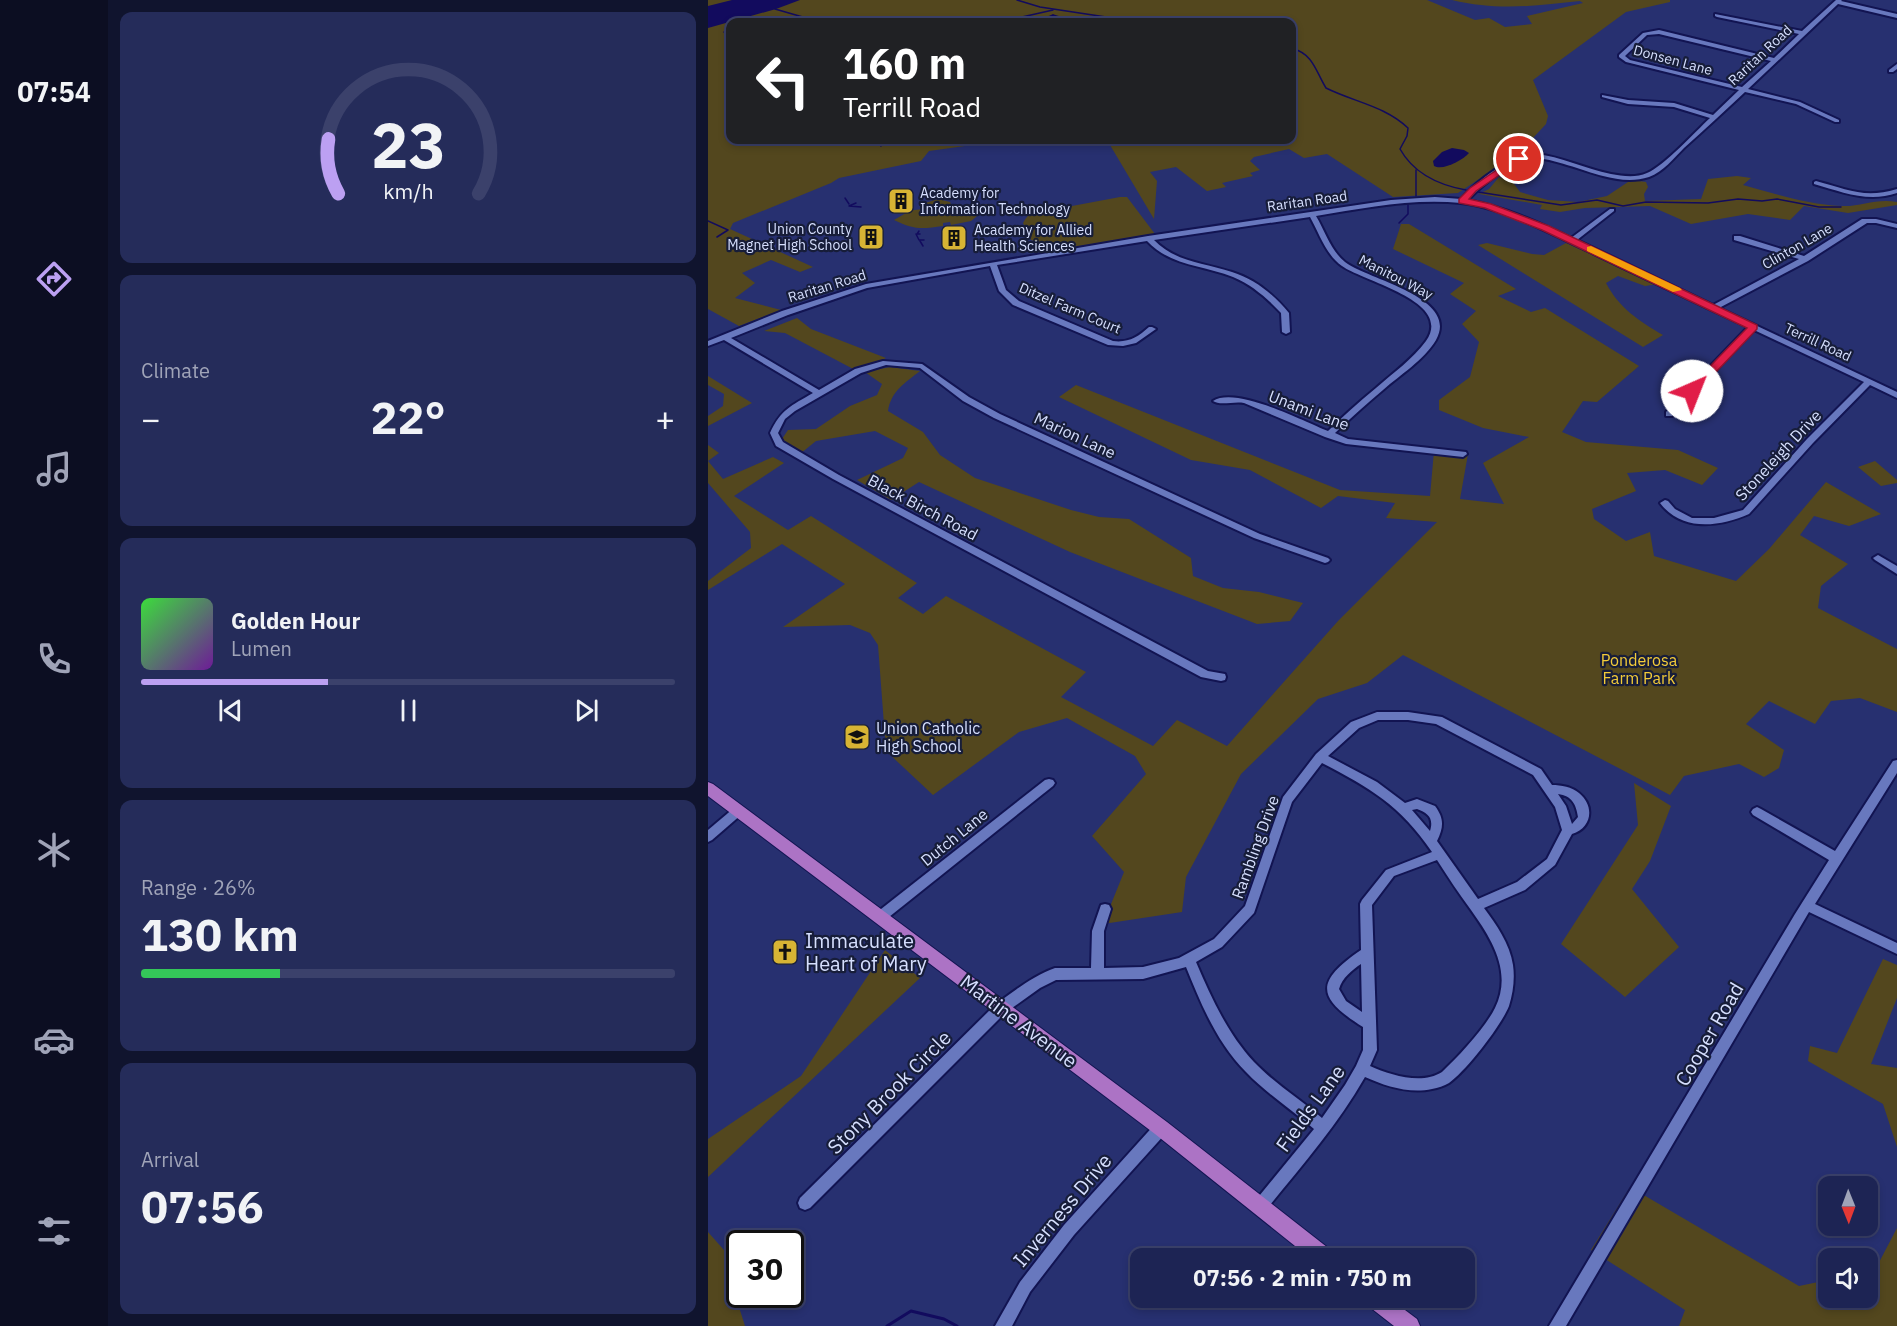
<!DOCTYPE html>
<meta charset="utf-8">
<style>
:root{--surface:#1d2454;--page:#252c5a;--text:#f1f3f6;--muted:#a0a4b8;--line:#3b416b;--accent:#bca0f2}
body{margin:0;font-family:"IBM Plex Sans",sans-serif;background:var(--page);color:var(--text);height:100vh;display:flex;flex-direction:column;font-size:22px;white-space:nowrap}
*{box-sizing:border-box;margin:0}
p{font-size:20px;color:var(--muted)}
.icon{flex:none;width:33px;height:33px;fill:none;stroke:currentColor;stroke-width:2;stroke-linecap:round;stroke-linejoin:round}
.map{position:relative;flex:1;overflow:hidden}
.panel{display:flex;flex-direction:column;gap:12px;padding:12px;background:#10142e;width:600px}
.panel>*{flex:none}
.hud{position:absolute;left:18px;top:18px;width:570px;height:126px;border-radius:12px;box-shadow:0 3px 9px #0003,0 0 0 2px var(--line);background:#202124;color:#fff;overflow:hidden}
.needle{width:39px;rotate:179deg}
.tools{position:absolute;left:1110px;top:1176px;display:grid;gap:12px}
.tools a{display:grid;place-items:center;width:60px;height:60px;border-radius:12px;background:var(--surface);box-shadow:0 3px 9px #0003,0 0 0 2px var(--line);font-size:30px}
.speed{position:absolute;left:18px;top:1230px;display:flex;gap:12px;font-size:30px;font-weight:700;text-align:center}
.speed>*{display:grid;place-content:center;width:78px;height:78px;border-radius:50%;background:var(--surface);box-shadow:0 3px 9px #0003,0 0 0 2px var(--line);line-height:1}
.speed .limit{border:3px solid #111;border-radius:9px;background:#fff;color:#111}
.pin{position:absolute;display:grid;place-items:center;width:51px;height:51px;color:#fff;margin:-26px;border:3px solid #fff;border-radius:50%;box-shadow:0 2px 6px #0007}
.me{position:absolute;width:66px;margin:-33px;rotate:44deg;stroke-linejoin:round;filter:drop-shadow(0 0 4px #0008)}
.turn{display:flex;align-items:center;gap:21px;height:126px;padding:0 18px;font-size:27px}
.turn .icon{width:78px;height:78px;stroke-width:2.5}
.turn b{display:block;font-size:42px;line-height:51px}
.big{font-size:45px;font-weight:700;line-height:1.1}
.panel .tile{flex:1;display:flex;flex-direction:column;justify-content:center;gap:9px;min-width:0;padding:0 21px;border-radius:12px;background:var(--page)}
.panel .dial{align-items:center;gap:0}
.dial svg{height:156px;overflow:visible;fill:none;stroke:var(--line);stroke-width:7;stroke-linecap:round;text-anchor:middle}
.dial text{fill:var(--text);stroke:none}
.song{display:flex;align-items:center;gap:18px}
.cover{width:72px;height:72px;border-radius:9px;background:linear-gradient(135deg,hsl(120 70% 55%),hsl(280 70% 35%))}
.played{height:6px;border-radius:3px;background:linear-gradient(90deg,var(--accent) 35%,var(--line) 35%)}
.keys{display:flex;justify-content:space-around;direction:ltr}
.heat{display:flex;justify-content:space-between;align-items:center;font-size:33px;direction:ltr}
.charge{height:9px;border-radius:4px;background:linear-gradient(90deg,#34c759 26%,var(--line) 0)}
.trip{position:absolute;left:422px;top:1248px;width:345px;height:60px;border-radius:12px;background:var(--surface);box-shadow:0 3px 9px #0003,0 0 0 2px var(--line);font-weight:700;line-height:60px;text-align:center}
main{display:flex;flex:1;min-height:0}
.menu{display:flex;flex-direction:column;width:108px;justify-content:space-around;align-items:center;background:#0c0e22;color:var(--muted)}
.menu .icon{width:42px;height:42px}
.menu .active{color:var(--accent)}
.menu b{font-size:27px;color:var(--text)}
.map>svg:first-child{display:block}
.green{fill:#53471e}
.water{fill:#120b5e}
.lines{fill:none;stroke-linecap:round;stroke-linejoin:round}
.stream-far1{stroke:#120b5e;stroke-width:1.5}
.stream{stroke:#120b5e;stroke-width:3}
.minor-casing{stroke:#121452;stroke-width:4}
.major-casing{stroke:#121452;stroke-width:2}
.minor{fill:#6878be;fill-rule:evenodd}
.major{fill:#ac73c5;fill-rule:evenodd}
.route{fill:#e11d48;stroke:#92132f;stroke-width:1.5}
.slow{fill:#f59e0b}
.labels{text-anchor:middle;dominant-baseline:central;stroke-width:4.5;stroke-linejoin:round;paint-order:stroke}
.far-street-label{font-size:14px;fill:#d6dffe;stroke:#171d39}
.far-poi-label{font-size:14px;fill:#d6dffe;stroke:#171d39;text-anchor:start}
.street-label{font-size:16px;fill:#d6dffe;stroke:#171d39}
.park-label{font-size:16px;fill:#f4cc39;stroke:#171d39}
.poi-label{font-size:16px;fill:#d6dffe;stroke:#171d39;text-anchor:start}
.near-poi-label{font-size:20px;fill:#d6dffe;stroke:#171d39;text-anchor:start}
.near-street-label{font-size:20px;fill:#d6dffe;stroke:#171d39}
</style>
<main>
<nav class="menu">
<b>07:54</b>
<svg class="icon active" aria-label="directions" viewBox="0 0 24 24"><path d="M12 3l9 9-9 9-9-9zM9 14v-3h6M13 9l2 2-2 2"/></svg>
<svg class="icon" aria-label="music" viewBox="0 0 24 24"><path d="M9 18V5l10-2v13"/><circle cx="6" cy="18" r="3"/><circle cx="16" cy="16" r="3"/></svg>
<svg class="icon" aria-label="phone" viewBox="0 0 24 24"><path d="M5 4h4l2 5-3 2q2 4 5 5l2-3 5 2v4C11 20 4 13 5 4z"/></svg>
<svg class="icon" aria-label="climate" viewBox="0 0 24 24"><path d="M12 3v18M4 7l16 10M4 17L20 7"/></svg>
<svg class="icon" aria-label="car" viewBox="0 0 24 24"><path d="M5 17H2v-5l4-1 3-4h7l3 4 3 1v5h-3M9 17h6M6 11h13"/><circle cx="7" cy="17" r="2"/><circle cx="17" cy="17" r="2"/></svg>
<svg class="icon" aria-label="filters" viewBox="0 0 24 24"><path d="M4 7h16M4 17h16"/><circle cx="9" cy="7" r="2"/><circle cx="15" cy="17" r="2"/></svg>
</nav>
<section class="panel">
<div class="tile dial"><svg viewBox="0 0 100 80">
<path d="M14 69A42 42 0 1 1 86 69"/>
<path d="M14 69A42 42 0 0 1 9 41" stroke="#bca0f2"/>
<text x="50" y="56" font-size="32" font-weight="700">23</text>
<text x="50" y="72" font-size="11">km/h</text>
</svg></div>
<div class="tile"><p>Climate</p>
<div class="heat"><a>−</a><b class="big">22°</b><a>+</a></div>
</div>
<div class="tile">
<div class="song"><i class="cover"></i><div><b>Golden Hour</b><p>Lumen</p></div></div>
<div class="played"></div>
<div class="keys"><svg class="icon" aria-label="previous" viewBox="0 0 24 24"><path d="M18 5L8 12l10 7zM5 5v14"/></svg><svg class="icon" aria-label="pause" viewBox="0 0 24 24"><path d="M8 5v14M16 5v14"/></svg><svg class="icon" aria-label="next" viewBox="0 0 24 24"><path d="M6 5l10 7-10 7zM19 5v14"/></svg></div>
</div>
<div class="tile"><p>Range · 26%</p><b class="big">130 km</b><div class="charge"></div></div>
<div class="tile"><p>Arrival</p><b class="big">07:56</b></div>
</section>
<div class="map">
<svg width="1189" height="1326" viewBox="0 0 1189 1326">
<rect width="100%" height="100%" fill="#273070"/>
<g class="green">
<path d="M0,0h719l48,20 14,-2 16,9 27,-3 -5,-8 56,-13 -3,-2c-45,5 -83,10 -128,-1h218v2l-44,10 -93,68 15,36 -2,8 -26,28 -62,41 -65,4 -66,-43 -23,4 -15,-9 -35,8 -4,4 10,9 -10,3 3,3 -31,7 4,4 -19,4 -31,-24 -26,5 7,9 -3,38 -44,-74 -6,-5h188v-118h-562v118h278l-79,11 -8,10 -82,17 -8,5 -98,40 -3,6 83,38 -13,5 -29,-12 -29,13 13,10 -20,15 46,12 -42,16 -31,-17z"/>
<path d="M1029,176l14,2 -8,7c33,9 64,19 98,21 20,1 35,-8 56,-4v3l-49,8 -44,-7 -14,14 -42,-6 -57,10 -41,-18 -65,2 -25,4 -20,-3 2,-4 -63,-11 10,-5 10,-12 13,4 8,11 28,8 30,2 29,-6 24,-16 15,2 2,5 -4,7 1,7 56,-2 7,-20z"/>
<path d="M412,197h7l28,37 -93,15 -31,-9 -8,-17c5,-11 18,-16 30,-18l3,4z"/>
<path d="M230,199l12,3 3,6 37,-4 1,3 -10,2 1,3 -11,9 -20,4 -1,-3 -7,1v3c-21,3 -29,4 -49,-6l12,-7 -2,-1c8,-3 14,-1 20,-4l-5,-3z"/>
<path d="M693,224h8l107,65 -18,7 33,16 14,-4 94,58 -42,36 -14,-1 -21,31 24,10 92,8 40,18 -16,17 -37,-15 -38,3 9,18 -44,18 2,10 32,22 24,-9 4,24 82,25 33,-32 57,-67 55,32 -32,12 -35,-10 -14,19 48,29 -27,22 -3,22 79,41v63l-37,-14 -29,3 -16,23 -46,-23 -23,23 38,26 -5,18 -15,9 -25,-13 -55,12 -14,19 -267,-140 -36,28 -49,16 -77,75 -55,103 -4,35 -79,12 21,-52 -32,-36 54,-62 -11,-18 -68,-38 -48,14 -86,63 -47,-44 -8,-106 -8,-12 -20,-8 -67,2 62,-43 -63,-40 -74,46v-9l43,-33 -1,-16 -42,-49v-38l11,8 -11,8 15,18 50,-22 11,6 -50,33 54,34 23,-14 106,67 -19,15 25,16 23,-18 140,76 -25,25 92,49 24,-26 50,26 111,-125 99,-99 -51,-4 9,-15 -57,-7 -17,12 -71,-38 -59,-10 -132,-63 17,-12 264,105 90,6 4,-45 34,3 -8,45 44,5 -21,-41 46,-26 -46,-9 -44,-18v-10l31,-23 9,-35 -17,-18 14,-13 -26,-17 14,-11 -71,-34z"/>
<path d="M779,243l45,11 12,1 22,-12 93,41 -14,2 -27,-10 -12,7c13,25 33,38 57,52l-20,12 -165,-102z"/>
<path d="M89,318l14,11 75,29 -29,13 -72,-38 -21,-2z"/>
<path d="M182,367l30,4c-15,12 -29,20 -32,40l35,21 17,23 35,23 96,32 28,7 30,2 62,39 2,18 30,12 36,4 44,11 -13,18 -33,3 -187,-72 -151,-70 -28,18 -34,-20 46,-22 5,-10 -33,-17 -59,10 -16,13 -18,-15 6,-9 28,-1 34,-23 27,-11 5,-11 -17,-12z"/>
<path d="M0,376l44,27 -44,23v-10l15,-10 1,-12 -16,-9z"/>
<path d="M1167,461l22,19v3l-16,3 -23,-19z"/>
<path d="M926,783l37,23 -21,55 -18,28 47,58 -54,50 -64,-53 77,-119z"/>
<path d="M177,950l35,28 -212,199v-38l93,-63z"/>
<path d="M1175,959l14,6v33l-26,66 26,4v79l-14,-43 -75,-43 2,-15 27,7z"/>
<path d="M922,1187l169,99 29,-6v18h40v-26l7,-2 22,-42v98h-218l6,-16 -94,-60z"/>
<path d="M0,1232l31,35 1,27 9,1 -10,12 6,19h-37z"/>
</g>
<g class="water">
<path d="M24,0h68l-24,9 -68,19v-22z"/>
<path d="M744,148l12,2 5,3c-6,7 -26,18 -35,13l-1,-5 9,-9z"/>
</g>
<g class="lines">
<g class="stream-far1">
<path d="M309,0l23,7 99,15"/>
<path d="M67,9l45,13"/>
<path d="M345,15l22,7h15"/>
<path d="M316,22l-2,-5 31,-7"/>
<path d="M329,22l16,-7"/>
<path d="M16,32l6,3"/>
<path d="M584,48c22,7 23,22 34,40 28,14 59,18 82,40l-1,8 -7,13c14,25 38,36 66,41"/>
<path d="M168,140l5,6"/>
<path d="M708,170v26"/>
<path d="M770,192l83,13 36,-5 26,6 23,-4 62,1 30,-4 24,2 15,-2 42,8h22"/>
<path d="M137,198l4,6"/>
<path d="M148,203l-7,3 12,1"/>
<path d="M0,221l20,9 -11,7"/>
<path d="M691,223l9,-9v-9"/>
<path d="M211,231l-2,3h3"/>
<path d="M208,234l3,6h5"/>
<path d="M212,241l3,5"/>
</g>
<path class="stream" d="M179,1326l24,-15 33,8 13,7"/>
<g class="minor-casing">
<g id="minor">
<path d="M1128,0h6l-1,1 56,13v4l-59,-14 -90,85 52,13 39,18v2h-4l-39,-18 -51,-12c-20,19 -40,37 -61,56 -10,10 -21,24 -35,29 -15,5 -31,3 -46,-1 -21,-5 -49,-18 -71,-18 -18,0 -52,29 -64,42 36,7 70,22 103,38l39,-29h4v2l-37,29 136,65 86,-46 -65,-19v-4h6l64,20 58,-37h14l21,5v4l-21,-5h-9l-59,38 -89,47 178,84v6l-27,-13 -57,58 -64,71c-30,13 -67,18 -89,-11l5,-3 3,1 7,8 17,9h22l29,-8 64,-71 57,-57 -110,-52 -82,86h-6v-4l82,-85c-53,-25 -107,-50 -160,-76 -36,-17 -87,-44 -127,-48 -48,-5 -97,5 -145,13 9,15 15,35 29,46 23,18 115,35 91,78 -12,20 -36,35 -53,50 -17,14 -33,29 -48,43l13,6 118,13 1,2 -4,3 -117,-13 -21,-7 -81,-34c-10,-2 -24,3 -31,-2 23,-15 90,20 115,30 15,-15 31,-29 48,-43 17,-15 37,-29 50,-47 28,-40 -62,-59 -84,-75 -16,-11 -23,-33 -32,-49l-156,23c21,22 51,23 78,32 23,7 42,23 57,41l1,19 -4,2 -4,-2 -1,-19c-14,-15 -29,-28 -48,-36 -30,-12 -63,-11 -86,-36l-150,24 9,25 13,11 94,40c15,2 25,-4 36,-14h3l4,2 -20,14 -13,3 -15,-1 -95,-40 -14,-14 -9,-25 -123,22 -79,27 -57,23 88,52 36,-21 28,-8 39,3 47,33 31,17 260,120 68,24 2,2 -2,2 -3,1 -71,-25 -260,-120 -31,-17 -43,-33 -34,-3 -25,8 -66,38 -10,8 -7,14 5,9 56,33 369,196 17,3 1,3 -1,3 -4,1 -20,-4 -368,-198 -57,-33 -6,-13c11,-24 21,-27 43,-40l-89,-53 -16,6v-5l74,-30 84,-27 282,-48 243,-36 44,-3 26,2c15,-17 51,-46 74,-45 26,2 50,15 76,20 11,2 25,4 36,-1 17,-7 48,-41 63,-55l-36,-11 -46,-3 -26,-7v-2l26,5 46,3 39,12 26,-25 -113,-28 -7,-5v-2l24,-22 16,-3 115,28 25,-24 -82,-17 -2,-1v-2l87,17zM951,34l112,27 -29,26 -112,-27 -5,-4 22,-21z"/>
<path d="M1189,64v5l-4,3h-4v-2z"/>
<path d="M1108,181c31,8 48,18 81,8v4c-29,10 -55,-1 -83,-9v-2z"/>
<path d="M1170,555l19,11v8l-22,-14 -2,-2z"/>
<path d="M669,712h31l34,5 99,52 11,16c9,0 20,2 27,8 16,13 13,35 -7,41l-17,31 -30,25 -41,18c12,16 26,36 29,57 2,14 0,28 -4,41 -8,20 -43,65 -60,77 -5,3 -11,5 -17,6 -23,5 -47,-3 -67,-12 -28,49 -65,91 -100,134l-5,2 -5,-2 -2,-5 2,-5 59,-72c-22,-19 -48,-36 -68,-57 -29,-29 -45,-68 -60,-105l-43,12 -87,1 -16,8 -35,25 -195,195 -5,2 -5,-2 -2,-5 2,-5 195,-193c19,-14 38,-29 60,-37h36l1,-37 9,-26 4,-1 4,1 2,4 -7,22v37l39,-1 36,-9 35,-19 31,-33 38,-109 33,-43 35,-32zM670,720h30l28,4 97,51 22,32 7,23 -15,29 -30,23 -39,17 -41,-58c7,-14 7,-23 -2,-35l-18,-7 -12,4 -28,-21 -49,-26 31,-28zM614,763c48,25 78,42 110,89l-46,18 -24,30 -2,4 1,46c-45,31 -46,47 2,77v23l-7,16 -11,19 -23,33c-22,-19 -48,-35 -68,-56 -27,-29 -43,-65 -58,-100l26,-15 32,-34 38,-111zM850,794c14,2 18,10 20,23l-6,7 -6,-18zM709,809c11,4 17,9 13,22l-18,-21zM729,860c11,17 22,34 34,50 20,28 42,62 24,98 -10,20 -36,48 -53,64 -20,13 -52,3 -72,-6l7,-16 -5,-145 22,-29zM653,964l1,48 -16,-11 -7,-12c3,-11 13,-19 22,-25z"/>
<path d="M1189,760v13l-82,131 82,39v11l-88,-42 -243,414h-17l246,-412 34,-54 -76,-45 -2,-3 2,-3 4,-2 4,2 74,42 58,-90z"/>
<path d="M341,779l4,1 2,3 -2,3 -169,135 -4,1 -4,-1 -2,-4 2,-4 169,-133z"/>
<path d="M30,806l4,2 2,3 -2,3 -30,26 -4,2v-12l26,-22z"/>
<path d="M453,1121l5,2 2,5 -2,5 -92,102 -44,57 -18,34h-17l25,-44 44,-57 92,-102z"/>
</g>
</g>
<g class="major-casing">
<g id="major">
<path d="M0,782l5,2 454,338 165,129 2,7h-24l-155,-124 -447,-338z"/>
<path d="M656,1298h25l28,21 3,7h-26l-27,-21z"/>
</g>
</g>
<use href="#minor" class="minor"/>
<use href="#major" class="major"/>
</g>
<path class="route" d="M808,157l7,2 -47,32 -7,8 22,5 58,22 208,99v4l-61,64 -4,1 -6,-3 61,-63 -205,-98 -57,-22 -26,-5v-4l11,-11z"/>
<path class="slow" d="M883,246l89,42 2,2 -9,2 -86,-41v-4z"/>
<defs>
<g id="building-square" transform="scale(1.35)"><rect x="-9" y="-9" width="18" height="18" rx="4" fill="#d7b434" stroke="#171d39"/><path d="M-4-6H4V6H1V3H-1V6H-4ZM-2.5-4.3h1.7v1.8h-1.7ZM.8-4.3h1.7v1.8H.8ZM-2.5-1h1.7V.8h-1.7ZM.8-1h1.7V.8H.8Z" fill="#111"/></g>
<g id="school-square" transform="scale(1.35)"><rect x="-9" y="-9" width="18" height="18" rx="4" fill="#d7b434" stroke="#171d39"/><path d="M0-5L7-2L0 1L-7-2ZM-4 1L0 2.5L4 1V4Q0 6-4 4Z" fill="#111"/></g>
<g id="church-square" transform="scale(1.35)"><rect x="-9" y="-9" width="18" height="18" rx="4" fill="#d7b434" stroke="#171d39"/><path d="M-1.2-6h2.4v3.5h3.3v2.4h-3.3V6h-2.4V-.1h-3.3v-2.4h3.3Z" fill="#111"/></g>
</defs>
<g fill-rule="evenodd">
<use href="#building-square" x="193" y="201"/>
<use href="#building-square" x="163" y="237"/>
<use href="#building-square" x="246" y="238"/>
<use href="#school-square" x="149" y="737"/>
<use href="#church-square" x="77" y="952"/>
</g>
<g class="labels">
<g class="far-street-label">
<text transform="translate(1052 55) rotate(-43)">Raritan Road</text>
<text transform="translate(965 60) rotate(15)">Donsen Lane</text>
<text transform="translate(599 201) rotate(-8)">Raritan Road</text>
<text transform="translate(1089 246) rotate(-30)">Clinton Lane</text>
<text transform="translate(688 277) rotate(27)">Manitou Way</text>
<text transform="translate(119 286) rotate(-17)">Raritan Road</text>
<text transform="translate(362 308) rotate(23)">Ditzel Farm Court</text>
<text transform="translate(1110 342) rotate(25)">Terrill Road</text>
</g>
<g class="far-poi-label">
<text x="212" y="193">Academy for<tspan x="212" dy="16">Information Technology</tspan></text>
<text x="144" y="229" text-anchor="end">Union County<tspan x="144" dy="16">Magnet High School</tspan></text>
<text x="266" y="230">Academy for Allied<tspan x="266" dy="16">Health Sciences</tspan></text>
</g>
<g class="street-label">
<text transform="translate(601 410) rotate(21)">Unami Lane</text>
<text transform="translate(367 435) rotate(25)">Marion Lane</text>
<text transform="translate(1070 455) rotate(-47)">Stoneleigh Drive</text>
<text transform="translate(215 507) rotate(28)">Black Birch Road</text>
<text transform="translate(246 837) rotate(-39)">Dutch Lane</text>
<text transform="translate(547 847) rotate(-70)">Rambling Drive</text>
</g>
<g class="park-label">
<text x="931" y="660">Ponderosa<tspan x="931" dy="18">Farm Park</tspan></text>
</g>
<g class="poi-label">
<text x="168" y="728">Union Catholic<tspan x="168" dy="18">High School</tspan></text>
</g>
<g class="near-poi-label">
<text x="97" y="940">Immaculate<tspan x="97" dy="23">Heart of Mary</tspan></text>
</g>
<g class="near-street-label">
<text transform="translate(311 1021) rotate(37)">Martine Avenue</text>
<text transform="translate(1001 1034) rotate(-60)">Cooper Road</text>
<text transform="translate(181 1092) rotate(-45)">Stony Brook Circle</text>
<text transform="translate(602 1108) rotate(-54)">Fields Lane</text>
<text transform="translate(354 1210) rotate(-50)">Inverness Drive</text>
</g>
</g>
</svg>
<div class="tools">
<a><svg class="needle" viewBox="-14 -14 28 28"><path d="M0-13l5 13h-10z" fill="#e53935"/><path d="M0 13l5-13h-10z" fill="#a0a4b8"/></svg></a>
<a><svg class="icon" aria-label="sound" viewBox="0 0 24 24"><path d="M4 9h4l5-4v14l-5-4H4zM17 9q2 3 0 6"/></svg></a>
</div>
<div class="speed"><div class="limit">30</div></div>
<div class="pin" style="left:811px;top:159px;background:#d93025"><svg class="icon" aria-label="arrive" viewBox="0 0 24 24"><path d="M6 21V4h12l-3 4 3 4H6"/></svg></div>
<svg class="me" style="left:984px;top:391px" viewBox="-20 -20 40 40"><circle r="19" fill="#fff"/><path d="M0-13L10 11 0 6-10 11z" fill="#e11d48"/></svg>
<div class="trip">07:56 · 2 min · 750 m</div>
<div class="hud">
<div class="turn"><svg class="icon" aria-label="left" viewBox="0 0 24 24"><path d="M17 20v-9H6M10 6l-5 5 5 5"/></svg><div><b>160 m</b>Terrill Road</div></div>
</div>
</div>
</main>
